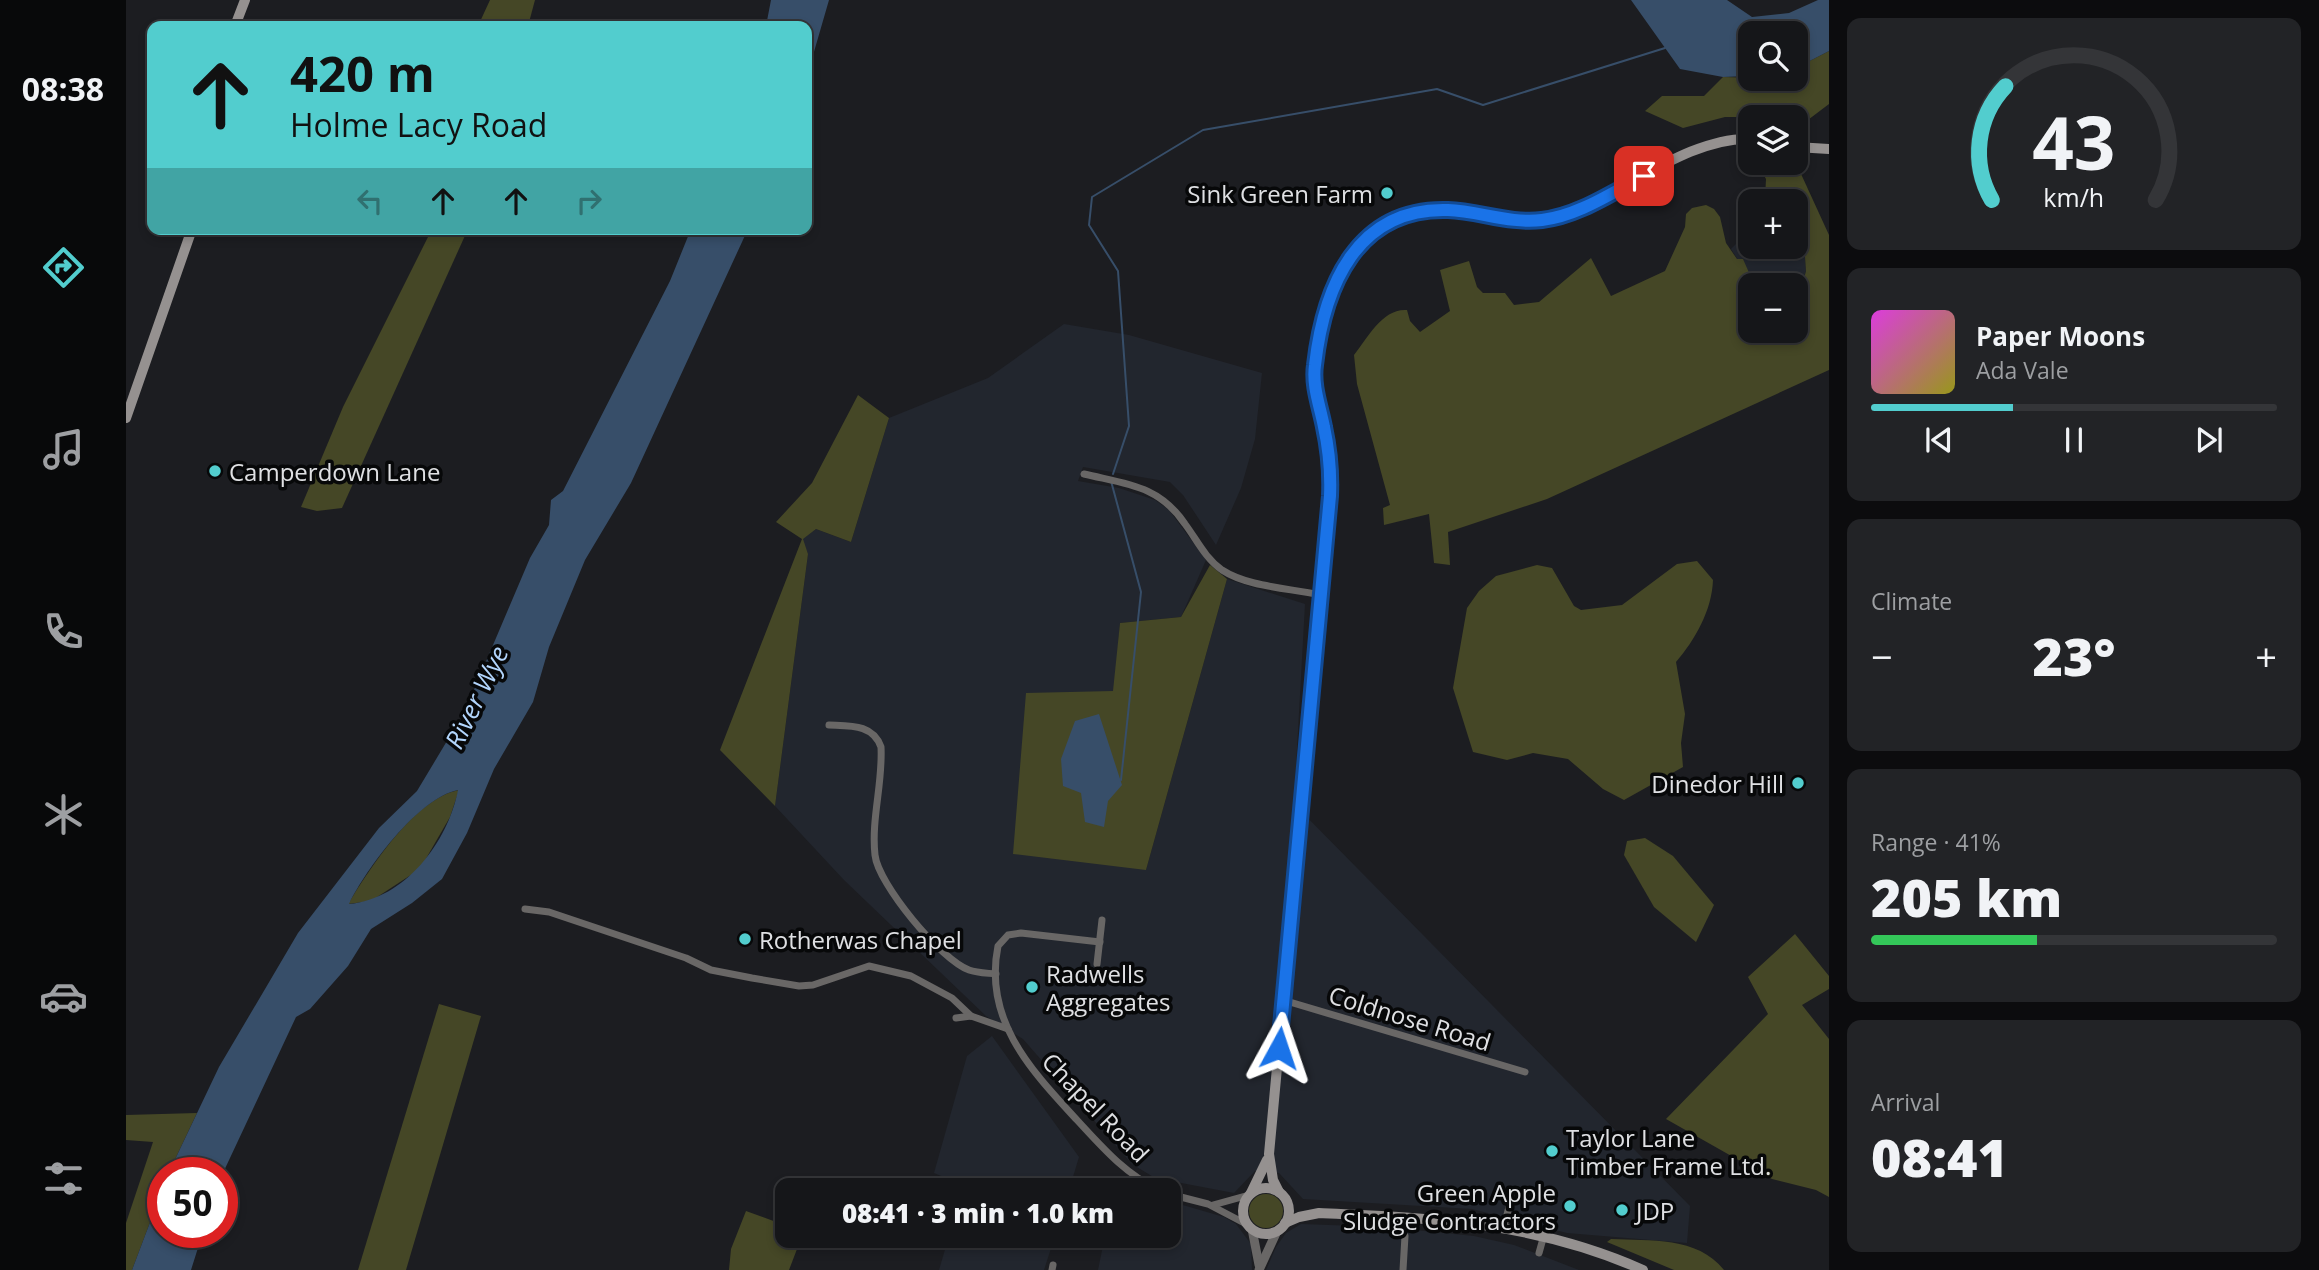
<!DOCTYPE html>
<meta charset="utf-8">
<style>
:root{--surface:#151619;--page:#222326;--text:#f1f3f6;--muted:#9d9fa2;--line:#343538;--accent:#52cdce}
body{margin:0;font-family:"Open Sans",sans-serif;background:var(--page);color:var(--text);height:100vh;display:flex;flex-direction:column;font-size:26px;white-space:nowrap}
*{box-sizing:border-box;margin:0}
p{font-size:23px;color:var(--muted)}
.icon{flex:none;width:38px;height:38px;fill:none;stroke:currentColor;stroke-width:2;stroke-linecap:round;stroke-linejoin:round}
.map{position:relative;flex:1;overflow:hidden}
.details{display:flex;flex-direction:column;gap:18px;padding:18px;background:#0c0c0e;width:490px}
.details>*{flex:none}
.top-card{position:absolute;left:21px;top:21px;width:665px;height:214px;border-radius:14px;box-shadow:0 4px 10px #0003,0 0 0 2px var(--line);background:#52cdce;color:#111;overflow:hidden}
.controls{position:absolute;left:1612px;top:21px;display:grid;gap:14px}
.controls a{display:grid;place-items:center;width:70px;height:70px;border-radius:14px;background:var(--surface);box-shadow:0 4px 10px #0003,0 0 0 2px var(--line);font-size:35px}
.speed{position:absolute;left:21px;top:1157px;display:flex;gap:14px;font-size:35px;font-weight:700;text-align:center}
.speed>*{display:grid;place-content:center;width:91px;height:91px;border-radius:50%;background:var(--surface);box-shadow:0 4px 10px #0003,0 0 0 2px var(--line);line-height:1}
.speed .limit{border:10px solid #d22;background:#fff;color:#111}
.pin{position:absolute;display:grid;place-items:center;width:60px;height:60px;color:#fff;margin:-30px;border-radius:14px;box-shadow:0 4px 10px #0006}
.me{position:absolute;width:77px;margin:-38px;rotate:5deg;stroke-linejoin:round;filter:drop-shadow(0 0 5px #0008)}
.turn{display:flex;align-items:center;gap:24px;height:147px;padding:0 28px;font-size:32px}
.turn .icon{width:91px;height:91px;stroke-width:2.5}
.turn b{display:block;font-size:49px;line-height:60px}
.lanes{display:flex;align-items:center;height:66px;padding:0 28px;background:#0003;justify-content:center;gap:35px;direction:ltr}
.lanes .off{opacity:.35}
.big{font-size:52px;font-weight:800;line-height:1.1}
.details .widget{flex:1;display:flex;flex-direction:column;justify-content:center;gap:10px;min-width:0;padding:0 24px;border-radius:14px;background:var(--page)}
.details .dial{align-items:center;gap:0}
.dial svg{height:182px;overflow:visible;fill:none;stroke:var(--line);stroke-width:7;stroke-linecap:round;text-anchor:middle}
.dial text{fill:var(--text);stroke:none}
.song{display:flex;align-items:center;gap:21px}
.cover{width:84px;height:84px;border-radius:10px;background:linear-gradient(135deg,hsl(300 70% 55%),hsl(60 70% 35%))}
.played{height:7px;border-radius:4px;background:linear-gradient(90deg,var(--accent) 35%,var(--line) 35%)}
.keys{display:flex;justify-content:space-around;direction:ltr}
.heat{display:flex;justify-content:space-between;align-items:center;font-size:38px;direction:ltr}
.charge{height:10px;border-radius:5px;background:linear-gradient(90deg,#34c759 41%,var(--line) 0)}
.trip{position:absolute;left:649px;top:1178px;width:406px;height:70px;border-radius:14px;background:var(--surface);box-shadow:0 4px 10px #0003,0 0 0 2px var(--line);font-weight:800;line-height:70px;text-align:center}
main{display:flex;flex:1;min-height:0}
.tab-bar{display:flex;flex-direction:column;width:126px;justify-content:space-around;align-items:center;background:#08090a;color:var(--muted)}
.tab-bar .icon{width:49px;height:49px}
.tab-bar .current{color:var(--accent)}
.tab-bar b{font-size:32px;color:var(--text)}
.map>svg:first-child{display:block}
.built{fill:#22262e}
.green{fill:#454726}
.water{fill:#374e69;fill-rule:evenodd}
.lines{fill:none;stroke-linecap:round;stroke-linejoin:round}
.stream{stroke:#374e69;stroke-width:2}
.minor{stroke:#696766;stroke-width:7}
.tertiary{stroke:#696766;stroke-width:9}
.secondary{stroke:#959190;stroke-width:10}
.route-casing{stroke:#114b97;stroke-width:18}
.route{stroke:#1a73e8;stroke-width:12}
.poi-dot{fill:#52cdce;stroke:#070809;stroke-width:2.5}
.labels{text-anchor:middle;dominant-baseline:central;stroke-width:7;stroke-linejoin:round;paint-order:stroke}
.poi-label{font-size:24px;fill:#dfe0e3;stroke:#070809;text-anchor:start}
.street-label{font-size:24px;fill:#dfe0e3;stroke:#070809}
.water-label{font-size:26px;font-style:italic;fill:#b2d5fc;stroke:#070809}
</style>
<main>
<nav class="tab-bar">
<b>08:38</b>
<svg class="icon current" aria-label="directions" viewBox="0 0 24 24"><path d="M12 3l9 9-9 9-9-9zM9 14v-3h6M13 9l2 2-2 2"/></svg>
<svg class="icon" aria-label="music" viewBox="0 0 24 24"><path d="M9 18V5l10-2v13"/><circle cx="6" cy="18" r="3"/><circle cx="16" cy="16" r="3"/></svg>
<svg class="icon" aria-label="phone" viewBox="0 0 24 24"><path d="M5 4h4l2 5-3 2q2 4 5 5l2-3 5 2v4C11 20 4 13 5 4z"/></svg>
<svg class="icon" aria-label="climate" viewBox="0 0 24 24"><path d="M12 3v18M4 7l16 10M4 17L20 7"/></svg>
<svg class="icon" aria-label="car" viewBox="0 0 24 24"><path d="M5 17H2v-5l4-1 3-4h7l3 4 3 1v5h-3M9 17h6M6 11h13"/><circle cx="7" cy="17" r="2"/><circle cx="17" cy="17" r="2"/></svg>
<svg class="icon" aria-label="filters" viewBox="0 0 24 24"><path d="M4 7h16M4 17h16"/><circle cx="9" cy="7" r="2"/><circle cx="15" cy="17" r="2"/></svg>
</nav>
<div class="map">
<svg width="1703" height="1270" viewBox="0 0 1703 1270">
<rect width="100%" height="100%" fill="#1c1d21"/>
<g class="built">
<path d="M1624,230v17h46v-15l8,10 2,29 -4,15 -6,6v-7h-42l-23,-36z"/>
<path d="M938,324l65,11 133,38 -7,66 -14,49 -25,57 -33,-50 -13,-13 -87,-15 -5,14 41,7 36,12 14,10 37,50 -25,57 -61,6 -6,68 32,179 81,-291 78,25 -11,200 396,402 -3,37 -120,-10 -95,-24 -169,-10 -24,-26 -24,-2 -21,22 -79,-15 -23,-14 -109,-125 -37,-23 -142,-136 -69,-74 33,-252 -6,-15 14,-10 35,13 38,-124 99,-40z"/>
<path d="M866,1036l87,121 -10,33h-107l1,-5 -29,-12 33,-117z"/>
<path d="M1043,1201l55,16 12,7 15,20 1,26h-154l7,-34h64z"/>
<path d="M1175,1224l84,3 89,9 40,9 65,25h-313l10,-23 10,-14z"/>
<path d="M823,1236h106l-11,34h-105z"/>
</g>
<g class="green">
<path d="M364,0h45l-7,26h-50z"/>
<path d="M1703,51v53l-33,25v-12h-46v6l-4,-6h-21l-42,11 -38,-17 17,-15h42l19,-19 73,2v-11z"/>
<path d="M1639,163h31l33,72v135l-282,129 -99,33 2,33 -16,-2 -5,-49 -45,11 -1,-17 7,-3 -33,-121 -3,-29c14,-18 29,-47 53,-45l3,11 10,11 30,-21 -10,-41 29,-9 8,26 6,6h22l9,12 25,-3 52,-44 20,38 54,-25 20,-44 1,-13 6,-6 14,-3 8,4 6,8 6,26 11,16h6l11,25 -4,1v46h46v-39l6,-6 4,-15 -2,-28 -8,-11v-31h-34l3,-2 1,-20 -7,-12z"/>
<path d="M306,229h36l-126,279 -25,3 -16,-4 42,-100z"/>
<path d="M732,395l31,23 -38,124 -35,-13 -13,10 5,15 -33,252 -55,-56 82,-211 -26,-17 36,-39z"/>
<path d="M1571,561l16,19c-1,30 -18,60 -37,82l9,52 -4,29 2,24 -59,33 -21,-11 -35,-30 -35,-6 -26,7 -34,-8 -20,-64 14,-80 12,-17 17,-15 41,-11 15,3 22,38 7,4 41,-5 55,-41z"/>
<path d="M1084,565l17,14 -81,291 -133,-16 13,-161 87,-2 7,-68 61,-6z"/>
<path d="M333,790l-9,27 -30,52 -49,32 -23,3c22,-36 67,-106 111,-114z"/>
<path d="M1519,838l28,18 41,49 -18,37 -42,-35 -30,-52 3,-14z"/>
<path d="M1669,934l34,42v13l-27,16 27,34v158l-13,-7 -44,-11 -106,-60 102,-105 -20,-37z"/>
<path d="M313,1004l42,12 -75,254h-48z"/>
<path d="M71,1113l-28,59h-6v16l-31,82h-6v-47l27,-81 -27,-2v-25z"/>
<circle cx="1140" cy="1211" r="17"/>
<path d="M620,1211l41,15 1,10h14l-13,34h-60l2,-21z"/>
<path d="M1485,1239c39,2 86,-3 113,31h-50l-67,-28z"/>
</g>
<g class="water">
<path d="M645,0h58l-22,76v-50h-41z"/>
<path d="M1505,0h96l25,17 37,-4 29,-13h11v51l-33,17v-35h-46v43l-27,1 -43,-8z"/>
<path d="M565,229h57l-117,254 -46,77 -36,87 -16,55 -39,67 -27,64 -25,46 -30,24 -41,26 -23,37 -38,43 -14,8 -74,158v-3h-53l50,-105 79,-134 81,-105 38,-37 48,-80 65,-153 19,-33 2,-25 12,-9 107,-210zM332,790c-10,52 -53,109 -109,114 17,-35 69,-106 109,-114z"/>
<path d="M973,714l23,71 -14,16 -4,26 -19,-5 -4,-29 -18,-7 -2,-27 14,-38z"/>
<path d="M37,1188v44h40l-12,38h-59z"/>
</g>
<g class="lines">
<g class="stream">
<path d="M987,474l16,-48 -11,-155 -29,-46 3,-28 111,-67 234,-41 46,16 182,-57"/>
<path d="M985,481l30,111 -20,188"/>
</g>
<g class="minor">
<path d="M958,474c42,10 75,11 101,50 12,16 20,34 37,46 26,17 67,18 98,25"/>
<path d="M703,725c21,1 44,-1 52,22 2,36 -10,72 -6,108 3,29 66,105 94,115 8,3 18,3 27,4"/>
<path d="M399,909l24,3 137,46 25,12 41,8 47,8 14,-1 56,-19 42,10 41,22 19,18"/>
<path d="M974,942l-79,-9 -13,2 -10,11c-15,74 33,124 79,174 25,27 48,54 82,70"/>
<path d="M971,964l5,-44"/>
<path d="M1157,1000l242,72"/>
<path d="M830,1018l15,-2 37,13"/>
<path d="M1043,1194l39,10 40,21"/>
<path d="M1087,1205l36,-10"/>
<path d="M1378,1226l5,-19"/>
<path d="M1413,1253l5,-18"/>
<path d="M926,1270l1,-5"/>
<path d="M1277,1270l2,-34"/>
</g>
<g class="tertiary">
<path d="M1126,1229l7,36"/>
<path d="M1133,1270l18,-39"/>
</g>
<g class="secondary">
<path d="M109,26l10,-26"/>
<path d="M1670,147l33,2"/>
<path d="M0,418l66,-189"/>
<circle cx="1140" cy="1211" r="23"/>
<path d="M1153,1192l-6,-12 -4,-26 61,-658c2,-43 -14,-77 -16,-116 0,-19 5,-39 10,-57 14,-54 41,-108 103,-112 44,-3 90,19 132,5 61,-19 127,-79 191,-77"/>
<path d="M1125,1193l16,-33"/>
<path d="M1159,1223l14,-6 20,-4c114,5 217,9 324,57"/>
</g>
</g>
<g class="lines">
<g class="route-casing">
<path id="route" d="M1153,1048l51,-552c1,-23 -1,-46 -6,-69 -4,-21 -12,-41 -9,-62 9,-79 42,-158 133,-155 31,1 62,14 94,10 36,-4 71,-28 102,-44"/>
</g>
<use href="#route" class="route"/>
</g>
<g class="poi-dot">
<circle cx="1261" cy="193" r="7"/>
<circle cx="89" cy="471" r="7"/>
<circle cx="1672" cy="783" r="7"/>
<circle cx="619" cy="939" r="7"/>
<circle cx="906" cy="987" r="7"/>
<circle cx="1426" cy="1151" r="7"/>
<circle cx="1444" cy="1206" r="7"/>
<circle cx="1496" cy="1210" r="7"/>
</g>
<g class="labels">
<g class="poi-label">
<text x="1247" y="193" text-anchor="end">Sink Green Farm</text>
<text x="103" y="471">Camperdown Lane</text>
<text x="1658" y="783" text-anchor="end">Dinedor Hill</text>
<text x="633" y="939">Rotherwas Chapel</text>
<text x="920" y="973">Radwells<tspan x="920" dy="28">Aggregates</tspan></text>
<text x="1440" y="1137">Taylor Lane<tspan x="1440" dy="28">Timber Frame Ltd.</tspan></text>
<text x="1430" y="1192" text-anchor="end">Green Apple<tspan x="1430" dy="28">Sludge Contractors</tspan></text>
<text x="1510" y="1210">JDP</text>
</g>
<g class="street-label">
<text transform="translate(1284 1018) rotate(17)">Coldnose Road</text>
<text transform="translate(970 1107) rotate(46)">Chapel Road</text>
</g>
<g class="water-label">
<text transform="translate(350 697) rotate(-64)">River Wye</text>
</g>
</g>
</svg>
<div class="controls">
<a><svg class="icon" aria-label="search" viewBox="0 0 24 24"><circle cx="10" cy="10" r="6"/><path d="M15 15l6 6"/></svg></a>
<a><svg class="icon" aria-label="layers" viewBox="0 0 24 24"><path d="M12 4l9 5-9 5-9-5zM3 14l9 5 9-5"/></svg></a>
<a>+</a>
<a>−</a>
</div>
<div class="speed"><div class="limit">50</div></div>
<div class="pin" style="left:1518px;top:176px;background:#d93025"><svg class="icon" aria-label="arrive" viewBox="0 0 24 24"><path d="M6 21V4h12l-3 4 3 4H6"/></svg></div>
<svg class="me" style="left:1153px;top:1048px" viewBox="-20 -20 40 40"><path d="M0-17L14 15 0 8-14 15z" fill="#1a73e8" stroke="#fff" stroke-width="4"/></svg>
<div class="trip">08:41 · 3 min · 1.0 km</div>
<div class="top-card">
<div class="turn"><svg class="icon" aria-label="ahead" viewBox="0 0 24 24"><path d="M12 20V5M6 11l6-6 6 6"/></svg><div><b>420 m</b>Holme Lacy Road</div></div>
<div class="lanes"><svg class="icon off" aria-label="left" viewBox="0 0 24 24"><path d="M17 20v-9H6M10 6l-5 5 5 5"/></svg><svg class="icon" aria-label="ahead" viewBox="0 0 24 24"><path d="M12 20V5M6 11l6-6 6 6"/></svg><svg class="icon" aria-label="ahead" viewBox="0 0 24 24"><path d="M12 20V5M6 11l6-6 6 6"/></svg><svg class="icon off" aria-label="right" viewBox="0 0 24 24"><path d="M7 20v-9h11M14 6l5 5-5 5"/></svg></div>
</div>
</div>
<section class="details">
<div class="widget dial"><svg viewBox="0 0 100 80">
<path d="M14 69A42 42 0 1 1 86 69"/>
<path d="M14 69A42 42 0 0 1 20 19" stroke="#52cdce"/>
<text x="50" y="56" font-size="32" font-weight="700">43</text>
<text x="50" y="72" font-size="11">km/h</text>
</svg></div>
<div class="widget">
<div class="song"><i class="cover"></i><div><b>Paper Moons</b><p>Ada Vale</p></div></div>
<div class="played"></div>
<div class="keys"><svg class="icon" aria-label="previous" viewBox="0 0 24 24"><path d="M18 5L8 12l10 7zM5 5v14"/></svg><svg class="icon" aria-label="pause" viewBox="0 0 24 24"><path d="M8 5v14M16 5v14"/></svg><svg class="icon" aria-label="next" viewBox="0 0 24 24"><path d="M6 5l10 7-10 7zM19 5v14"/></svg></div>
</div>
<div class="widget"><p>Climate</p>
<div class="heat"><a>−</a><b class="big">23°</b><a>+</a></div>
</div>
<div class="widget"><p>Range · 41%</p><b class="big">205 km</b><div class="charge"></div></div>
<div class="widget"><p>Arrival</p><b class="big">08:41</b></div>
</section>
</main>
